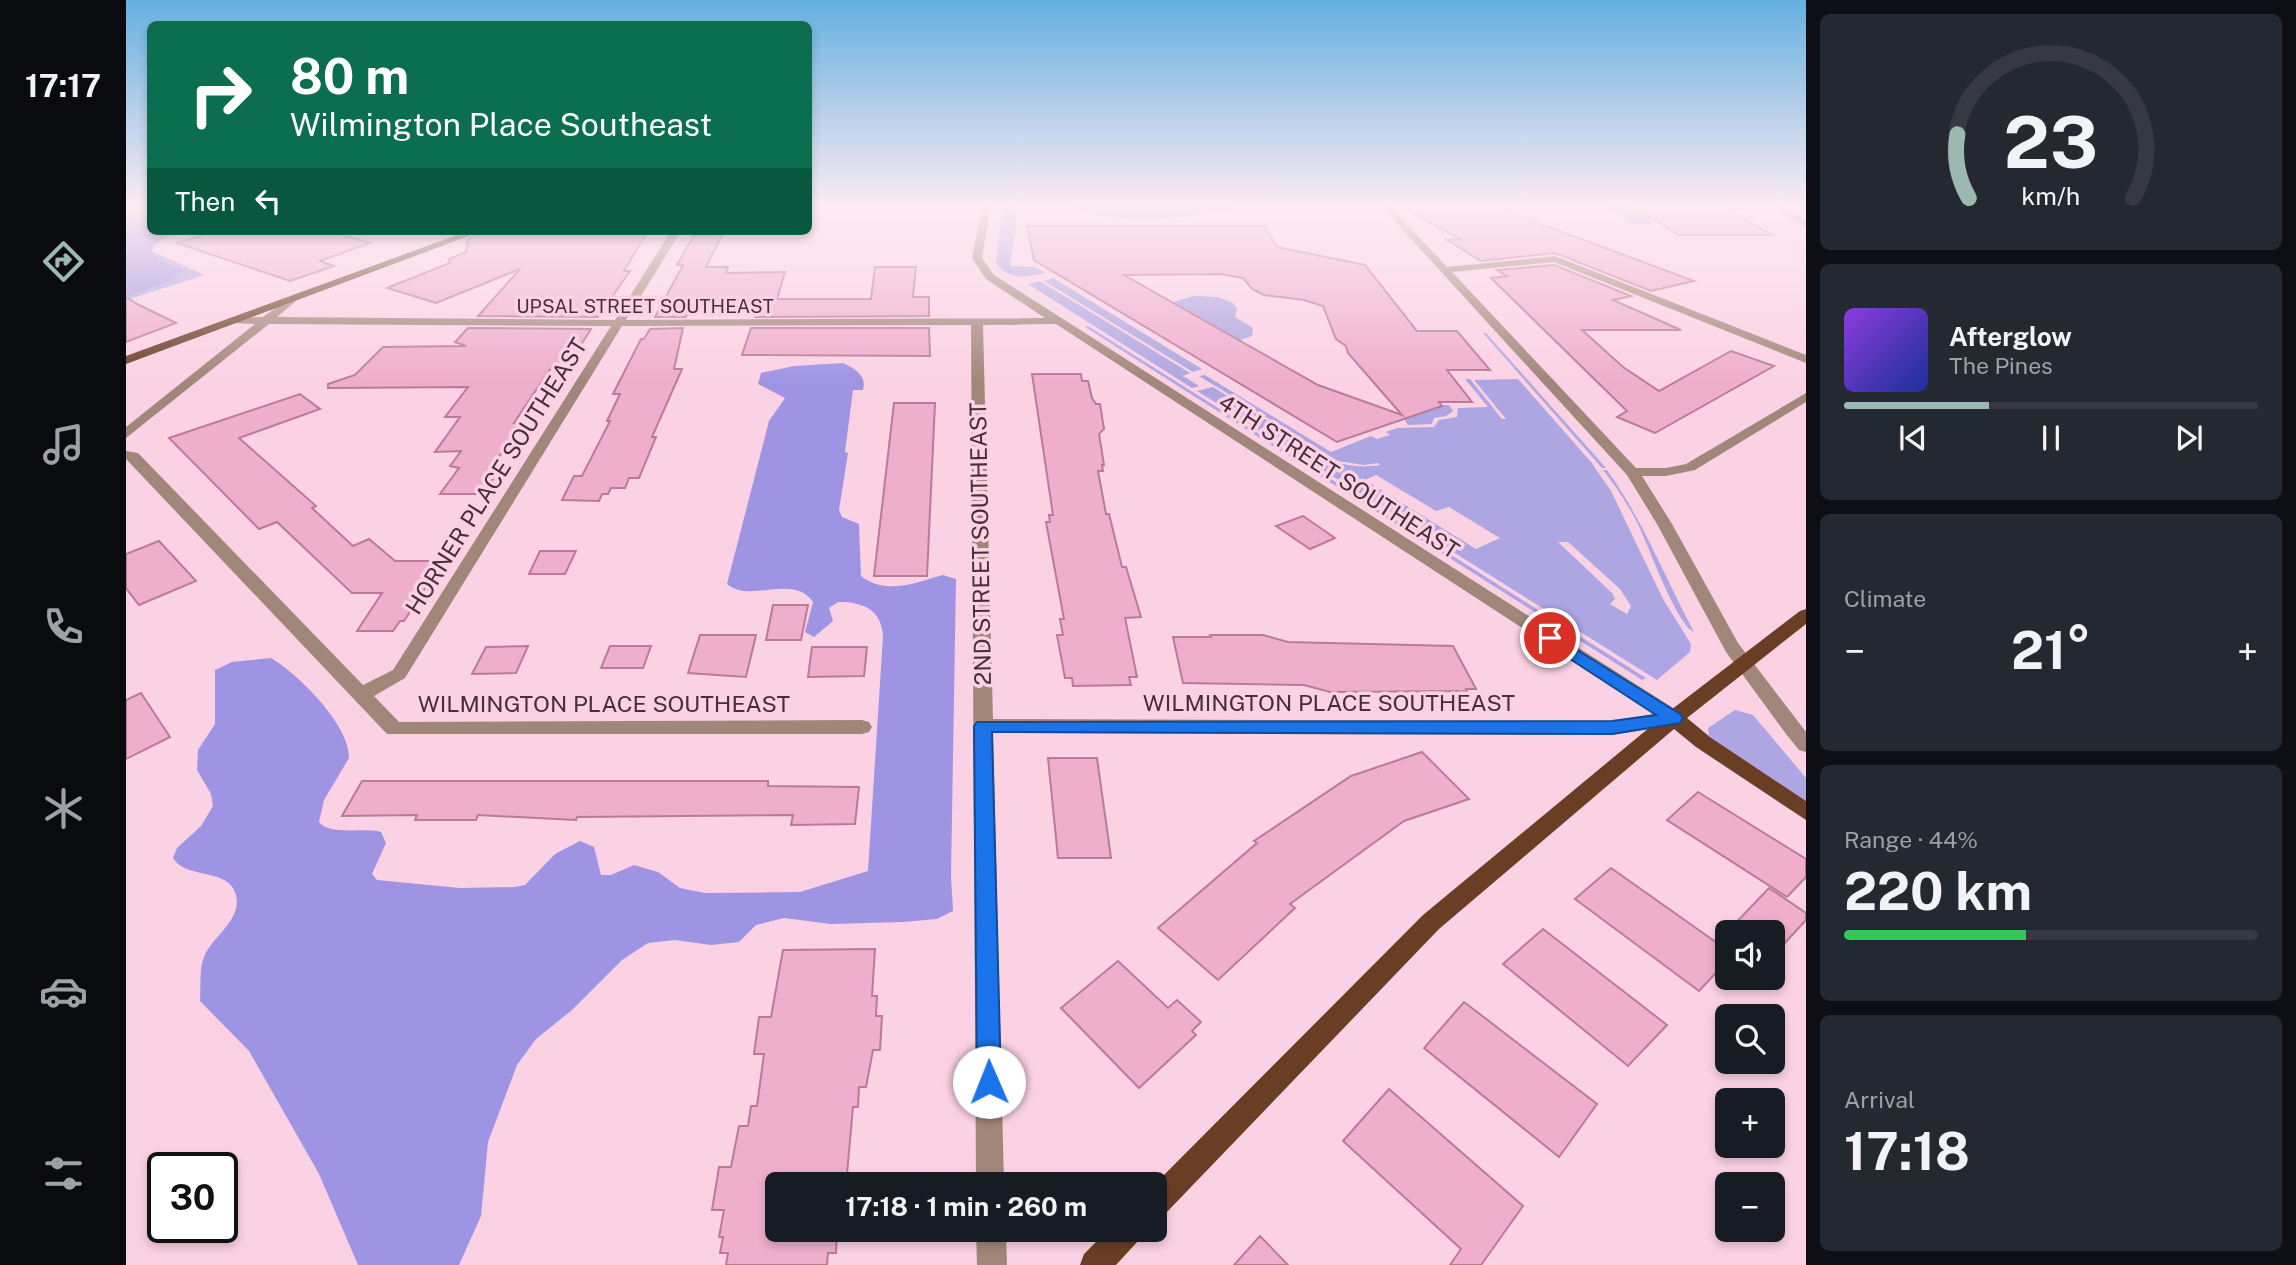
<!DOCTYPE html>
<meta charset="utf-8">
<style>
:root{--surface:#171b24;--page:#242831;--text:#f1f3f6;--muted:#9ea1a6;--line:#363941;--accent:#9bb8b1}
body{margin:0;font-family:"Public Sans",sans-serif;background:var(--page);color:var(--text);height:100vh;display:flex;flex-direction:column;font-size:26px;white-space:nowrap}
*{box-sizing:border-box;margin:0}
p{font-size:23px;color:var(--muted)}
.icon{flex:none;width:38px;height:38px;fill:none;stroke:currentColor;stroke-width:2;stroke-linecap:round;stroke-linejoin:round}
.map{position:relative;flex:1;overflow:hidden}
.sheet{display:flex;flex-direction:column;gap:14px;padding:14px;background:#0d0f14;width:490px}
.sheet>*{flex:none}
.top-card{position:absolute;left:21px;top:21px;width:665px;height:214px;border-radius:10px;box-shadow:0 4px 10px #0003;background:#0b6e4f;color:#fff;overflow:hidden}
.controls{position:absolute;left:1589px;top:920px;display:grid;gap:14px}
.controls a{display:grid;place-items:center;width:70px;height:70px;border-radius:10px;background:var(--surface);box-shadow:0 4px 10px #0003;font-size:35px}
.speed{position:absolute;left:21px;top:1152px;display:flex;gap:14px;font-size:35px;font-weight:700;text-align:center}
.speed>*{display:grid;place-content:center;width:91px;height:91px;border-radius:50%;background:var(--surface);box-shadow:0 4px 10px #0003;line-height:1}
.speed .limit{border:4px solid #111;border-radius:10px;background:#fff;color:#111}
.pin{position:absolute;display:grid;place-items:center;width:60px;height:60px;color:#fff;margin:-30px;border:4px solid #fff;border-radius:50%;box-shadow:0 2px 7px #0007}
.me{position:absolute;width:77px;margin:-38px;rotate:359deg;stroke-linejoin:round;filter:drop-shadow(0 0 5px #0008)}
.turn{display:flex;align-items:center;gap:24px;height:147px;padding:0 28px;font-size:32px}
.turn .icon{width:91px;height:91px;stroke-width:2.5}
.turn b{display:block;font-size:49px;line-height:60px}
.then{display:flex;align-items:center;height:66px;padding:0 28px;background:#0003;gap:14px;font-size:26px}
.big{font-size:52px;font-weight:700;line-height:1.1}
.sheet .card{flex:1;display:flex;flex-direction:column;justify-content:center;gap:10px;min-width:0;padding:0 24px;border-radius:10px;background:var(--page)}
.sheet .dial{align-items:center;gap:0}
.dial svg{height:182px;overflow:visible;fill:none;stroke:var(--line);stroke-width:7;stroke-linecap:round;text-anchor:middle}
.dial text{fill:var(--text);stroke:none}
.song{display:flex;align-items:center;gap:21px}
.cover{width:84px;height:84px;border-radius:10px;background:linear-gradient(135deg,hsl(270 70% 55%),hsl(230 70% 35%))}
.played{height:7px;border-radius:4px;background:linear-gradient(90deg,var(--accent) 35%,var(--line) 35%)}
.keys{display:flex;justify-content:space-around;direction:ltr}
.heat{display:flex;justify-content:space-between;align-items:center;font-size:38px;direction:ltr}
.charge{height:10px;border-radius:5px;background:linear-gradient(90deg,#34c759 44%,var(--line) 0)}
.trip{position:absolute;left:639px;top:1172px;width:402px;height:70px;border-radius:10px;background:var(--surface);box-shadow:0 4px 10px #0003;font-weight:700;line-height:70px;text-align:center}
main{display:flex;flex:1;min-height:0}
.menu{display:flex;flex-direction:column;width:126px;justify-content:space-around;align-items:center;background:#090b0e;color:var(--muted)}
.menu .icon{width:49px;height:49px}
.menu .selected{color:var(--accent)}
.menu b{font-size:32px;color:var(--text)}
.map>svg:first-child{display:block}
.green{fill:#ada6e2;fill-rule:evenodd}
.forest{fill:#9f94e4}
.building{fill:#efaecc;stroke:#b97b99;stroke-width:2;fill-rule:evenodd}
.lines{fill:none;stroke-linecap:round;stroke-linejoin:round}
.minor{fill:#a18779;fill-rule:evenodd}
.major{fill:#6a3e24;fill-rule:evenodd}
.route{fill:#1a73e8;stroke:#114b97;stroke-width:2}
.labels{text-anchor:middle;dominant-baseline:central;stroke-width:7;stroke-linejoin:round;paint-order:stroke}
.far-street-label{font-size:19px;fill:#482d3a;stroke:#fbd2e4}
.street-label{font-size:23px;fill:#482d3a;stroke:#fbd2e4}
</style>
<main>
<nav class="menu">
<b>17:17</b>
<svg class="icon selected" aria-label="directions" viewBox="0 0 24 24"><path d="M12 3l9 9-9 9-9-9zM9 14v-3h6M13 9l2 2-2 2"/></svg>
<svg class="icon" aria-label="music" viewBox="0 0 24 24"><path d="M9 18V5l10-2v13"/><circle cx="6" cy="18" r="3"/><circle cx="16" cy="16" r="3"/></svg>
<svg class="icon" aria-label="phone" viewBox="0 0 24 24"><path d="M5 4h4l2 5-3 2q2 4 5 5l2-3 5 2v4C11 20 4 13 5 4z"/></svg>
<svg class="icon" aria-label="climate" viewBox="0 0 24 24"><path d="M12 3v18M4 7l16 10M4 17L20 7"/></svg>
<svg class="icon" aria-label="car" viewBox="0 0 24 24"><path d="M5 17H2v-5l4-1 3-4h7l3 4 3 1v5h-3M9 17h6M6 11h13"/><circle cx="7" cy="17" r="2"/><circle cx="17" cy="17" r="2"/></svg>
<svg class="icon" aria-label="filters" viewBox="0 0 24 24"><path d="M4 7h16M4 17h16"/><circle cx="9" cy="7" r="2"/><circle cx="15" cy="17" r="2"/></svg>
</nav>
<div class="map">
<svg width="1680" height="1265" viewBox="0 0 1680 1265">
<rect width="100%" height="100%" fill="#fbd2e4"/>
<g class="green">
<path d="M0,204h24v27l-16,12 71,32 -79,25z"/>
<path d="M877,204h12l2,16 -7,46 25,1 11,6c-20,4 -36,8 -50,-10z"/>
<path d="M940,204h163l4,6c-20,0 -35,5 -54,7 -37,5 -80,4 -113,-13z"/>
<path d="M927,278l149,91 -9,3 -149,-91z"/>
<path d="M914,281l150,92 -7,3 16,10 -7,2 -164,-104z"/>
<path d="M1068,296l23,1 16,6 4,6 -2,8 18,11 -1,8 -12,4 -67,-38z"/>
<path d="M962,326l558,352 -4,2 -557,-353z"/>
<path d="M1357,333h3l120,135h-4z"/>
<path d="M1079,375l126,77 40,-16 6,3 13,-4 -4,-3 11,-4 37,-1 5,-7 18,-3 1,-9 30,-1 -23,-28h5l32,40h4l-32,-39 44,-1 73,83 20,29 52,108 28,45 -1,8 -33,28 -460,-289 16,-4 119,74c16,5 31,7 48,4l-2,-2 -14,2 -26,-4 -139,-85zM1250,475l60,36 13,-4 51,31 -24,11 -111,-69zM1432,542h10l52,47 11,17 -4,8 -17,-10 5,-5 -3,-6z"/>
<path d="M1268,405h55l4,6 -7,5 -12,2 -2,6 -24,1z"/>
<path d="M1477,470h4c36,50 58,108 87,162 -18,-8 -46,-88 -57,-110 -11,-20 -21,-36 -34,-52z"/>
<path d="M1609,710l18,5 53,63v23l-97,-65 -1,-8z"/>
</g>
<g class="forest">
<path d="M0,204h24v27h28l-21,12 -6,9 9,9 23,9 -11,10 -46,17z"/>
<path d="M1474,204h45l10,10 -6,5 4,6 -26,-2 -1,-4z"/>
<path d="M717,363c12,5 24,13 20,27h-10l-8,62 3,1 -9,57 3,7 17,7 2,52c25,20 56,6 82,-1l13,4 -5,297 2,35 -16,8 -34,3 -72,2 -47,-6 -28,7 -17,17 -28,3 -36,-5 -27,3 -26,17 -50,50 -36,29 -19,26 -29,77 -7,74 -22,49h-101l-39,-91 -70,-123 -49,-50c1,-14 -1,-32 4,-44 8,-21 38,-36 32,-62 -7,-28 -50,-15 -63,-37l4,-10 24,-22 12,-20 -2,-12 -14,-24 1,-20 17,-26v-54l17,-8 39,-4c27,16 79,67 78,100l-25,42 -5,22c11,14 45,5 62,10l5,11 -14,31 5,6 83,8 55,-1 10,-2 30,-31 25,-13 14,6 7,28h10l23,-10 24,7 22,16 25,5 95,-1 68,-21 15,-235c-2,-27 -20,-34 -45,-34l-9,6 4,13 -19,16 -9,-5 8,-30c-20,-29 -63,2 -86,-18l42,-163 16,-23 -27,-14 3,-11 33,-7z"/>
</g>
<g class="building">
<path d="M1271,204h90l207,77 -43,10 -96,-38 -74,8 -34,-21 13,-1z"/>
<path d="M1505,204h88l53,31h-94z"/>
<path d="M901,226h237l13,21 88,18 52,66h40l33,39h-43l25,32h-33l3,4 -105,36 -303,-182zM1095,274l22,4 9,11 12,6 40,5 19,6 13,33 10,7 2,7 54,62 -84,-30 -194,-110z"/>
<path d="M89,231h114l41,12 -50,18 14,5 -44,15 -113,-38z"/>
<path d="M359,231h163l-24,40h6l-32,46 -120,-1 42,-47 -84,34 -49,-15 63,-25 -1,-4 17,-7 2,-13z"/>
<path d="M568,235h28l-16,32h22l-2,6 59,-1 -8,27h94l4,-32h41l-3,30h16v19l-174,1 4,-11h-70l-3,11h-31l28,-52h-6z"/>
<path d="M1428,265l77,31 -18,4 68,30h-99l41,37 36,24 72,-40 43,15 -119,67 -38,-16 10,-6 -136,-133 16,-2 -10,-6z"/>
<path d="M0,297l13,8 37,18 -50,19z"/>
<path d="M342,328l123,1 -23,36h-15l-39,58 7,1 -32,48h9l-15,22h-43l19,-26 -9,-2 11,-15 -26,1 25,-35h-15l23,-30 -140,1v-4l27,-9 28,-28 83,-1 -11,-4z"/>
<path d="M557,328l-9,41h8l-30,68h4l-17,41h-10l-4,10h-14l-3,6h-6l-3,7 -37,-1 12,-24h8l28,-55h-3l13,-27h-7l28,-55h3l6,-10z"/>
<path d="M625,328h178l1,28 -188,-1z"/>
<path d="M906,374h49l1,7h6l4,17 4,6h4l4,25 -5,5 5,31h-2l1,6h-5l8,43h3l13,53h4l15,50 -16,1 12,59h-8l2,8 -58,1 -1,-8h-7l-8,-43h6l-3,-16h4l-18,-97h4l-1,-7h4z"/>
<path d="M174,394l20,15 -81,29 77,68 -4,2 41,38 16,-7 26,22h44l-5,7h4l-34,53h-4l-7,10h-36l25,-38h-30l-75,-71 -18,7 -90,-91z"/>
<path d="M768,403h41l-8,173h-53z"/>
<path d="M1177,516l32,22 -25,11 -34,-23z"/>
<path d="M33,541l37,40 -57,24 -13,-17v-34z"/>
<path d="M414,551h36l-11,23h-36z"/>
<path d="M647,605h35l-7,35h-35z"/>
<path d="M574,635h56l-10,42 -58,-4z"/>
<path d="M1084,635h53l25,7 165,4 23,43h-10l1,2 -137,1 -26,-7 -121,-2 -10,-46h38z"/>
<path d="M402,646l-12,27 -44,1 14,-27z"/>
<path d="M484,646h41l-8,22h-42z"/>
<path d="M686,647h55l-3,29 -56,1z"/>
<path d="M15,693l29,44 -44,22v-59z"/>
<path d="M1296,752l47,47 -65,22 -77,56 -37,27 5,4 -77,72 -60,-52 99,-85 -3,-2 97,-65z"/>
<path d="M922,758h49l14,100h-53z"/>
<path d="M236,781h406v5l91,1 -4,37 -64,1 2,-10 -216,2 -1,3 -98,-5 -2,5h-61l2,-5 -75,1z"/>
<path d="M1572,792l108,67v18l-19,20 -120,-77z"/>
<path d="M1485,868l116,82v11l-28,30 -124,-92z"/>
<path d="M1643,888l37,25v7l-33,36v-23h-47z"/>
<path d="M1417,929l124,96 -39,41 -125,-102z"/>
<path d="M749,949l-3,47h5l-1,20h6l-2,34h-7l-7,37h-7l-1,20h-5l-7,78h-69v45h60l-1,23h-8l-1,12h-101l2,-12h-8l3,-16h-4l5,-27h-12l7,-43h12l8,-41h9l3,-20h6l7,-52h-10l5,-37h12l12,-67z"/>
<path d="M992,961l50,47 9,-8 24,22 -9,9 4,4 -57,53 -78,-80z"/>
<path d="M1338,1002l133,102 -38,53 -135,-109z"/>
<path d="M1263,1089l134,117 -42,59h-31l11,-16 -118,-108z"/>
<path d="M1134,1236l28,29h-54z"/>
</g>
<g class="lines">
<g class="minor">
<path d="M857,204h8l-9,54 12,17 687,438 3,5 -3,5 -7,2 -62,10 -619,-2 11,452h-28l-5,-860 -349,1 -217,352 -31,18 25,26 463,-2 7,2 3,5 -3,5 -7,2h-475l-261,-275v-8l12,2 225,232 30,-15 218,-344 -342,-2 -143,114v-11l129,-103 -22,-1 -6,-3 2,-2 34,-1 29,-21 5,3 -1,2 -19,16 338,3 56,-89h10l-55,89 419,-2 -59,-39 -14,-21zM930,324l598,390 -42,7 -619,-2 -10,-394z"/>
<path d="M1253,204h9l59,63 108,-11 251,99v8l-252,-101 -102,10 184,196h30l20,-4 120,-71v9l-111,68 -29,6h-24l30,48 66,119 68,89v20l-7,-2 -13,-16 -60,-82 -69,-128 -30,-49z"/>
<path d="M1640,204h10l30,16v7z"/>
<path d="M850,1230h30l1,35h-30z"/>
</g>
<g class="major">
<path d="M342,231h14l-356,133v-8z"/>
<path d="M1680,609v15l-119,94 23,19 96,64v19l-110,-73 -22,-18 -235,200 -274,285 -10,4 -1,-33 269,-270 244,-202 133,-102z"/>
<path d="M982,1230h36l-5,10 -23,25h-36l4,-11z"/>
</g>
</g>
<linearGradient id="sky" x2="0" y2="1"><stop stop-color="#65b0e1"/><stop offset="0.54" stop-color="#fdebf3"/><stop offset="1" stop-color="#fdebf3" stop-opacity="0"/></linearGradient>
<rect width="1680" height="381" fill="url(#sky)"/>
<path class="route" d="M1424,633l130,81 3,4 -3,5 -68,11 -620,-2 9,350 -4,8 -8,4 -9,-4 -3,-8 -3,-356 3,-4 635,-1 44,-6 -112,-73v-8z"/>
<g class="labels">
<g class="far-street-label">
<text x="519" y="306">UPSAL STREET SOUTHEAST</text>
</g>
<g class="street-label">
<text transform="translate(370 476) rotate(-58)">HORNER PLACE SOUTHEAST</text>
<text transform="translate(1213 476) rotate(33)">4TH STREET SOUTHEAST</text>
<text transform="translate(854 544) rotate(-91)">2ND STREET SOUTHEAST</text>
<text x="1203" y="702">WILMINGTON PLACE SOUTHEAST</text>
<text x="478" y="703">WILMINGTON PLACE SOUTHEAST</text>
</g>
</g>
</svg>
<div class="controls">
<a><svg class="icon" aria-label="sound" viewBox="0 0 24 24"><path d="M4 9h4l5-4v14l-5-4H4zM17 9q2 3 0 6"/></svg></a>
<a><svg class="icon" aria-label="search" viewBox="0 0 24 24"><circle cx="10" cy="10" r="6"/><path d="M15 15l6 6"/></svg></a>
<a>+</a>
<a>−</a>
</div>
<div class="speed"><div class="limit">30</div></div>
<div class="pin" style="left:1424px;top:638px;background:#d93025"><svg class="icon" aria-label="arrive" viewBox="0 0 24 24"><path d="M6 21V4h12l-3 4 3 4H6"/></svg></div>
<svg class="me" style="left:863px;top:1082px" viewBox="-20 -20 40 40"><circle r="19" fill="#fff"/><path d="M0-13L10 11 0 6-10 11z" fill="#1a73e8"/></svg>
<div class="trip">17:18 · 1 min · 260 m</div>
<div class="top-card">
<div class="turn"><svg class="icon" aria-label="right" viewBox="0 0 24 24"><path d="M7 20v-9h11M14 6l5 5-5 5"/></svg><div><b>80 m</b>Wilmington Place Southeast</div></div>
<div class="then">Then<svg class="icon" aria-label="left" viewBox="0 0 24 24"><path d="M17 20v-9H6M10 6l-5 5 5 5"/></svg></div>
</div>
</div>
<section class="sheet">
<div class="card dial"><svg viewBox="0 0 100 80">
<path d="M14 69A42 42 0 1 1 86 69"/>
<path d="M14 69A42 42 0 0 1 9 41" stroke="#9bb8b1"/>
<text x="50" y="56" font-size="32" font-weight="700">23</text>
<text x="50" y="72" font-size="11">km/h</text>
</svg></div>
<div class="card">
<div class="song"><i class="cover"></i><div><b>Afterglow</b><p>The Pines</p></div></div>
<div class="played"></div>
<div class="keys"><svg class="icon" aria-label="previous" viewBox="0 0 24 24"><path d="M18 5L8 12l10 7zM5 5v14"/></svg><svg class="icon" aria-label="pause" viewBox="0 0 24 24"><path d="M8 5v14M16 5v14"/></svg><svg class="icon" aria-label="next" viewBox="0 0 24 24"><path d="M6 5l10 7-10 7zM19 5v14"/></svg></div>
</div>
<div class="card"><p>Climate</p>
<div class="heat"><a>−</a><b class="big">21°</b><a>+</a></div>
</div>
<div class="card"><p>Range · 44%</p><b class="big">220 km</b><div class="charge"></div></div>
<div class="card"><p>Arrival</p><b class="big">17:18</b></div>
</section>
</main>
